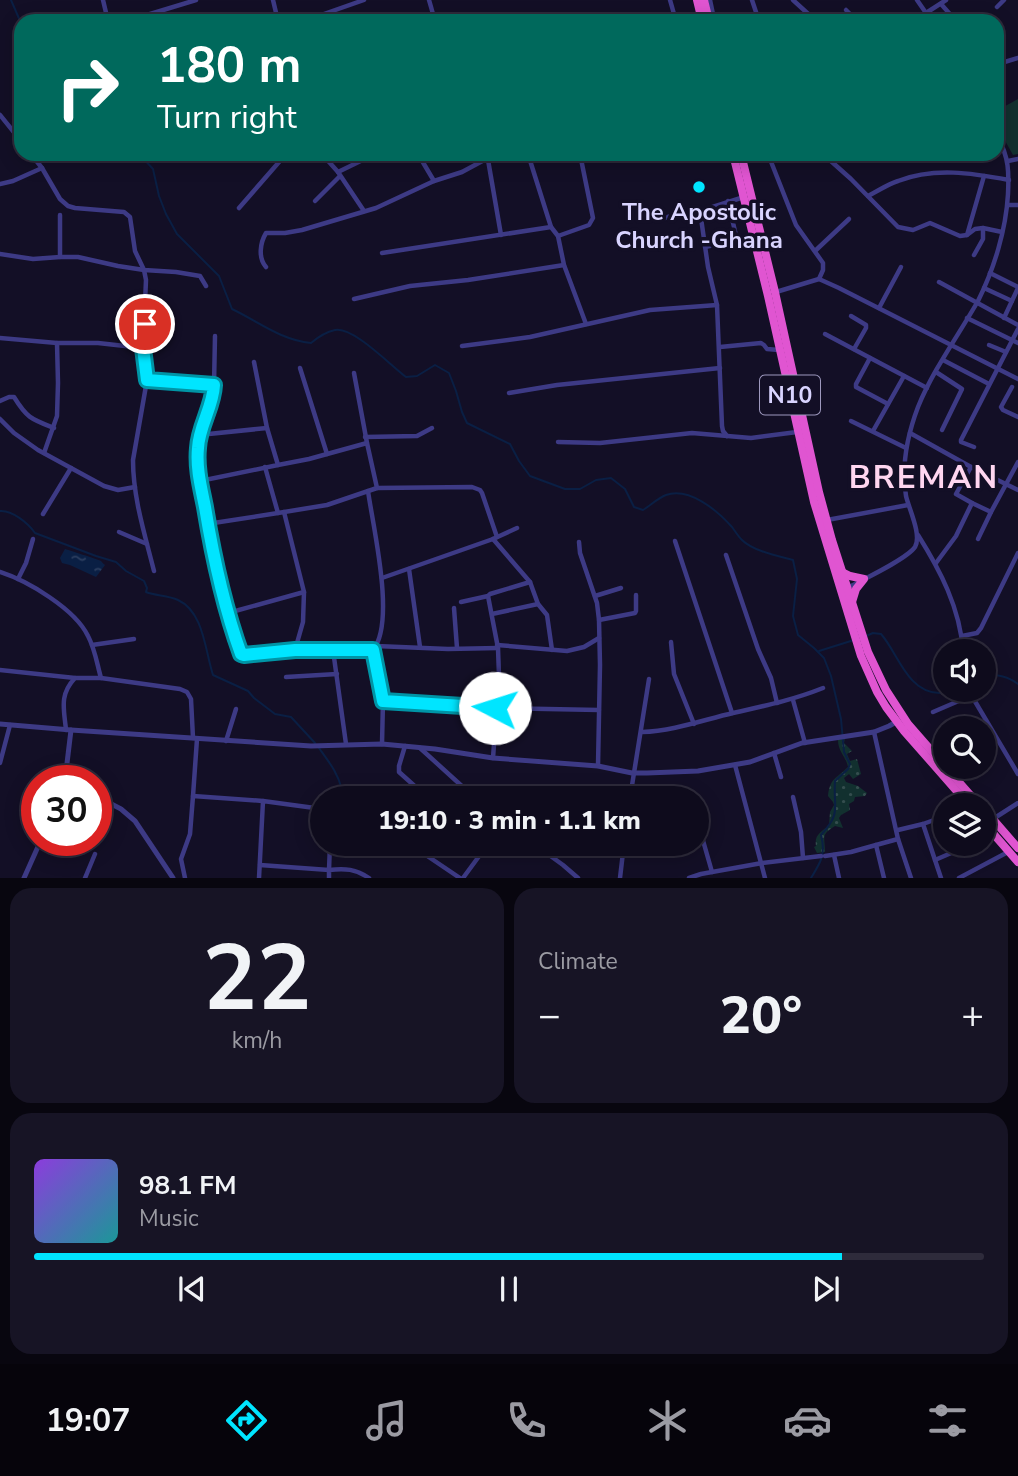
<!DOCTYPE html>
<meta charset="utf-8">
<style>
:root{--surface:#0e0b1c;--page:#171425;--text:#f1f3f6;--muted:#9b9ba3;--line:#2e2b3b;--accent:#00e5ff}
body{margin:0;font-family:"Nunito Sans",sans-serif;background:var(--page);color:var(--text);height:100vh;display:flex;flex-direction:column;font-size:26px;white-space:nowrap}
*{box-sizing:border-box;margin:0}
p{font-size:23px;color:var(--muted)}
.icon{flex:none;width:38px;height:38px;fill:none;stroke:currentColor;stroke-width:2;stroke-linecap:round;stroke-linejoin:round}
.map{position:relative;height:878px;overflow:hidden}
.drawer{display:flex;flex-direction:column;gap:10px;padding:10px;background:#08060f;flex:1}
.drawer>*{flex:none}
.banner{position:absolute;left:14px;top:14px;width:990px;height:147px;border-radius:21px;box-shadow:0 4px 18px #0003,0 0 0 2px var(--line);background:#00695c;color:#fff;overflow:hidden}
.buttons{position:absolute;left:933px;top:639px;display:grid;gap:14px}
.buttons a{display:grid;place-items:center;width:63px;height:63px;border-radius:50%;background:var(--surface);box-shadow:0 4px 18px #0003,0 0 0 2px var(--line);font-size:35px}
.speed{position:absolute;left:21px;top:765px;display:flex;gap:14px;font-size:35px;font-weight:700;text-align:center}
.speed>*{display:grid;place-content:center;width:91px;height:91px;border-radius:50%;background:var(--surface);box-shadow:0 4px 18px #0003,0 0 0 2px var(--line);line-height:1}
.speed .limit{border:10px solid #d22;background:#fff;color:#111}
.pin{position:absolute;display:grid;place-items:center;width:60px;height:60px;color:#fff;margin:-30px;border:4px solid #fff;border-radius:50%;box-shadow:0 2px 7px #0007}
.me{position:absolute;width:77px;margin:-38px;rotate:275deg;stroke-linejoin:round;filter:drop-shadow(0 0 5px #0008)}
.turn{display:flex;align-items:center;gap:24px;height:147px;padding:0 28px;font-size:32px}
.turn .icon{width:91px;height:91px;stroke-width:2.5}
.turn b{display:block;font-size:49px;line-height:60px}
.big{font-size:52px;font-weight:800;line-height:1.1}
.drawer .tile{flex:1;display:flex;flex-direction:column;justify-content:center;gap:10px;min-width:0;padding:0 24px;border-radius:21px;background:var(--page)}
.drawer .dial{align-items:center;gap:0}
.dial b{font-size:91px;line-height:1}
.song{display:flex;align-items:center;gap:21px}
.cover{width:84px;height:84px;border-radius:10px;background:linear-gradient(135deg,hsl(270 70% 55%),hsl(180 70% 35%))}
.played{height:7px;border-radius:4px;background:linear-gradient(90deg,var(--accent) 85%,var(--line) 85%)}
.keys{display:flex;justify-content:space-around;direction:ltr}
.heat{display:flex;justify-content:space-between;align-items:center;font-size:38px;direction:ltr}
.drawer .tiles{flex:1;display:grid;gap:10px;grid-template-columns:1fr 1fr}
.tile:last-child{grid-column:span 2}
.trip{position:absolute;left:310px;top:786px;width:399px;height:70px;border-radius:35px;background:var(--surface);box-shadow:0 4px 18px #0003,0 0 0 2px var(--line);font-weight:800;line-height:70px;text-align:center}
.tabs{display:flex;height:112px;justify-content:space-around;align-items:center;background:#06040b;color:var(--muted)}
.tabs .icon{width:49px;height:49px}
.tabs .active{color:var(--accent)}
.tabs b{font-size:32px;color:var(--text)}
.map>svg:first-child{display:block}
.grass{fill:url(#grass-dots)}
.garden{fill:#12302f}
.water{fill:url(#water-ripples)}
.lines{fill:none;stroke-linecap:round;stroke-linejoin:round}
.stream{stroke:#0a1f44;stroke-width:2}
.minor{stroke:#3d3a85;stroke-width:4.5}
.tertiary{stroke:#3d3a85;stroke-width:5}
.trunk{stroke:#e055d1;stroke-width:8}
.route-casing{stroke:#0095a6;stroke-width:18}
.route{stroke:#00e5ff;stroke-width:12}
.poi-dot{fill:#00e5ff;stroke:#130f26;stroke-width:2.5}
.labels{text-anchor:middle;dominant-baseline:central;stroke-width:7;stroke-linejoin:round;paint-order:stroke}
.shield{fill:#130f26;stroke:#9e99be;stroke-width:2}
.shield-label{font-size:23px;font-weight:bold;fill:#d9d4ff}
.poi-label{font-size:24px;font-weight:bold;fill:#d9d4ff;stroke:#130f26}
.district-label{font-size:32px;font-weight:bold;letter-spacing:2px;fill:#ffd6f0;stroke:#130f26}
</style>
<div class="map">
<svg width="1018" height="878" viewBox="0 0 1018 878">
<defs>
<pattern id="grass-dots" width="8" height="8" patternUnits="userSpaceOnUse" patternTransform="scale(1.75)"><rect width="8" height="8" fill="#12302f"/><path d="M2 2h.1M6 6h.1" fill="none" stroke="#344d4e" stroke-width="1.8" stroke-linecap="round"/></pattern>
<pattern id="water-ripples" width="26" height="14" patternUnits="userSpaceOnUse" patternTransform="scale(1.75)"><rect width="26" height="14" fill="#0a1f44"/><path d="M2 4q2-2 4 0t4 0M15 11q2-2 4 0t4 0" fill="none" stroke="#2d3f60"/></pattern>
</defs>
<rect width="100%" height="100%" fill="#130f26"/>
<path class="grass" d="M845,738l-1,5 8,8 -5,3 3,7 7,-2 4,15 -8,5 -4,-5 -5,4 2,4 12,4 9,7 -2,3 -10,1 -1,4 -5,3 1,6 -9,5 -2,3 4,10 -8,-2c-15,9 -10,11 -10,26l-8,1 -3,-6 2,-1c-2,-12 6,-14 13,-21l1,-13 4,-7 -1,-3 -5,-6c2,-18 8,-17 20,-29 -2,-11 -10,-15 -10,-27z"/>
<path class="garden" d="M1018,99v55l-5,1 -15,-27v-18z"/>
<path class="water" d="M65,549c3,1 32,10 36,12 1,1 2,3 4,4l-9,12 -26,-12 -8,-2 -2,-5z"/>
<g class="lines">
<g class="stream">
<path d="M11,0l10,23"/>
<path d="M135,154l8,4 10,11 6,27 7,18 11,20 42,42 13,33c27,13 49,31 79,34 7,-6 15,-11 24,-13 18,-4 56,36 71,47l11,-1 18,-11 14,8 7,18 6,21 5,11 43,21 9,17 11,15 35,13h15l16,-9 15,-2 14,11 9,18 9,3c8,-5 15,-12 23,-15 23,-8 51,15 66,32 3,4 6,9 10,13 11,11 36,16 51,20l4,19 -4,37 5,19 16,13 10,10 7,18 10,43 3,33 6,12 -2,5 -13,12c-2,28 7,31 -14,54 5,19 0,27 -10,43"/>
<path d="M0,511c12,-1 28,12 35,22l61,23 20,6 10,9 18,10 3,7 -1,4c10,4 22,3 32,8 26,12 27,51 35,75l35,16 6,7 21,16 16,3 24,26"/>
<path d="M866,636l7,-3 8,1c17,19 26,58 58,59 5,0 11,-1 17,-2l2,-1"/>
<path d="M819,651l35,-11"/>
<path d="M984,676c11,-3 25,1 34,8"/>
<path d="M319,748c10,14 19,25 23,42l9,8"/>
</g>
<g class="minor">
<path d="M103,0l5,21"/>
<path d="M273,0l5,21"/>
<path d="M429,0l6,21"/>
<path d="M670,0l6,21"/>
<path d="M710,0l4,19"/>
<path d="M752,0l7,21"/>
<path d="M793,0l23,21"/>
<path d="M917,0l9,13"/>
<path d="M941,4l15,17"/>
<path d="M997,7l7,-7"/>
<path d="M846,10l5,5 1,6"/>
<path d="M127,21l69,-21"/>
<path d="M304,21l60,-21"/>
<path d="M918,21l8,-8 20,-13"/>
<path d="M998,64l20,-6"/>
<path d="M0,115l21,26"/>
<path d="M31,154l11,14 18,31 8,7 7,2 49,4 6,5 5,34 9,19 2,10 -3,68"/>
<path d="M322,154l16,18 26,39"/>
<path d="M418,154l16,27"/>
<path d="M487,154l14,81"/>
<path d="M528,154l23,73"/>
<path d="M768,154l28,71 27,38v7l-4,9"/>
<path d="M823,154l28,25 47,48 15,3 17,-7 30,13 7,-1 8,-6 8,-1 19,4"/>
<path d="M1008,161l10,-2"/>
<path d="M338,172l37,-18"/>
<path d="M0,184l13,-3 29,-13"/>
<path d="M868,196c10,-5 20,-12 30,-15 36,-14 74,-8 111,-1"/>
<path d="M315,201l25,-25"/>
<path d="M1008,205h10"/>
<path d="M239,208l47,-54"/>
<path d="M661,219l17,-5 22,-3"/>
<path d="M967,235l17,-59"/>
<path d="M558,236l31,-11 4,-7 -13,-64"/>
<path d="M705,247l32,-7 -9,-39"/>
<path d="M815,251l34,-32"/>
<path d="M382,253l169,-26 7,9 6,29 22,59"/>
<path d="M0,254l33,5 27,-2h18l40,9 26,4 32,2 24,4 6,10"/>
<path d="M974,255l9,-16v-11"/>
<path d="M60,257v-42"/>
<path d="M266,267c-8,-9 -6,-24 0,-34h19l17,-3 74,-22 58,-27 28,-9 26,-14"/>
<path d="M990,273l28,14"/>
<path d="M939,282l79,43"/>
<path d="M984,288l28,13"/>
<path d="M776,292l43,-13 20,9 179,91"/>
<path d="M354,299l56,-13 58,-6 96,-15"/>
<path d="M879,308l22,-41"/>
<path d="M851,316l15,9v3l-12,21"/>
<path d="M967,318l51,25"/>
<path d="M1004,318l14,-30"/>
<path d="M825,334l102,54"/>
<path d="M0,338l57,5h41l45,5 4,32 -14,80c0,38 12,75 21,111"/>
<path d="M989,345l17,7"/>
<path d="M462,346l68,-9 120,-27 67,-5"/>
<path d="M720,347l41,-4 3,2 3,4 12,1"/>
<path d="M870,358l-14,26v3l32,17"/>
<path d="M943,360l46,24"/>
<path d="M300,368l27,86"/>
<path d="M936,372l26,17 -20,41"/>
<path d="M354,373l13,70"/>
<path d="M147,380l67,5 -1,11 -14,39 -1,36 12,68 18,74 76,-21 -20,-80"/>
<path d="M214,385l1,-49"/>
<path d="M1012,387l-11,20 2,3 15,7"/>
<path d="M509,393l48,-8 163,-17"/>
<path d="M0,401l9,-4h5c13,21 17,22 40,31"/>
<path d="M0,419l14,14 24,17 66,36 14,4 17,-3"/>
<path d="M851,421l55,27"/>
<path d="M873,431l31,-55"/>
<path d="M910,433l61,34 47,23"/>
<path d="M199,435l68,-7"/>
<path d="M727,436l-4,-5 -1,-5 -5,-121 -9,-38 -8,-56 44,-14"/>
<path d="M365,437l52,-1 15,-8"/>
<path d="M558,442l42,1 92,-10 59,5 46,-6"/>
<path d="M974,447l-13,-5v-2l57,-111"/>
<path d="M44,453l13,-37 1,-33 -1,-40"/>
<path d="M278,465l31,-6 58,-16 10,45 -50,17 -49,8"/>
<path d="M200,481l78,-16 -11,-37 -13,-66"/>
<path d="M377,488l95,-1 8,3 2,3 15,44"/>
<path d="M972,503l19,9 27,-50"/>
<path d="M43,514l28,-46"/>
<path d="M827,520l81,-15"/>
<path d="M207,524l71,-11 -13,-46"/>
<path d="M119,532l28,12"/>
<path d="M918,535c22,35 42,73 45,116"/>
<path d="M493,539l37,43 -40,12 -2,2 10,52 1,28 -6,82"/>
<path d="M978,539l13,-27"/>
<path d="M675,541l57,172"/>
<path d="M579,542l1,11 17,50 2,17 1,45 -2,101"/>
<path d="M726,555l32,94 13,29 6,25"/>
<path d="M936,563l20,-27 16,-33 -16,-9 15,-27"/>
<path d="M409,569l11,78"/>
<path d="M0,572c28,9 75,37 88,64 7,13 9,28 13,42h-26c-16,17 -11,31 -9,52"/>
<path d="M382,578l111,-39 24,-11"/>
<path d="M18,579l8,-16 7,-24"/>
<path d="M530,582l8,22 9,11 5,35"/>
<path d="M847,588c15,-8 60,-29 68,-41 7,-12 -6,-38 -9,-51 -5,-31 1,-60 12,-89 15,-37 40,-71 60,-106 16,-32 28,-71 30,-107 1,-21 1,-37 -10,-56"/>
<path d="M595,596l26,-8"/>
<path d="M461,602l27,-6"/>
<path d="M454,608l3,40"/>
<path d="M228,613l14,42 53,-5 8,-28 1,-30"/>
<path d="M492,614l46,-10"/>
<path d="M599,620l36,-7 1,-2v-16"/>
<path d="M962,636l15,-3 4,-5 37,-75"/>
<path d="M671,642l3,32 20,50"/>
<path d="M92,645l42,-6"/>
<path d="M497,645l70,6 17,-4 15,-9"/>
<path d="M376,646l72,3 50,-1"/>
<path d="M295,650h78c23,-28 0,-123 -5,-159"/>
<path d="M333,650l13,94"/>
<path d="M373,650l10,51 -1,43"/>
<path d="M0,670l75,8"/>
<path d="M286,677l51,-3"/>
<path d="M101,678l79,11 7,3 4,7 2,39"/>
<path d="M793,700l12,43"/>
<path d="M383,701l106,7 110,2"/>
<path d="M933,712l35,-15 5,1 45,76"/>
<path d="M642,732c31,-1 61,-12 91,-19 31,-7 60,-13 90,-25"/>
<path d="M874,732l24,107 13,39"/>
<path d="M226,741l10,-32"/>
<path d="M405,746l-6,20v6l29,26"/>
<path d="M420,748l55,50"/>
<path d="M774,753l7,24"/>
<path d="M0,763l10,-38"/>
<path d="M735,765l30,113"/>
<path d="M193,796l4,-57"/>
<path d="M793,797l8,35 2,26"/>
<path d="M630,798l19,-119"/>
<path d="M993,819l25,-16"/>
<path d="M923,824l18,54"/>
<path d="M696,829l6,8 10,35"/>
<path d="M898,830l25,-6 22,-8"/>
<path d="M534,844l29,21 15,13"/>
<path d="M411,845l49,33"/>
<path d="M834,855l5,23"/>
<path d="M825,856l26,-4 25,-7"/>
<path d="M935,860l37,-16"/>
<path d="M260,865l69,5 1,-26"/>
<path d="M85,878l10,-24"/>
<path d="M185,878l-4,-19 9,-25 3,-38 70,5"/>
<path d="M259,878l4,-77 59,8"/>
<path d="M329,878v-8c16,-2 27,-1 40,8"/>
<path d="M463,878l25,-34"/>
<path d="M620,878l4,-34"/>
<path d="M689,878l12,-4 61,-11 59,-7"/>
<path d="M884,878l-8,-33 22,-6"/>
<path d="M959,878l49,-26"/>
</g>
<g class="tertiary">
<path d="M0,724l71,6 240,16 71,-2 53,5 58,9 105,8 34,7h15l51,-2 52,-9 52,-19 72,-11 15,-6 9,-5"/>
<path d="M65,780l6,-50"/>
<path d="M96,796l25,13 14,12 38,57"/>
<path d="M24,878l17,-38"/>
</g>
<g class="trunk">
<path d="M697,0l5,21"/>
<path d="M704,0l5,21"/>
<path d="M733,154l35,142 46,206 47,154 16,36 9,15 18,24 65,74"/>
<path d="M741,154l34,138 44,200 13,48 36,112 18,38 22,34 71,81"/>
<path d="M842,572l8,4 14,3 -8,10 -4,13"/>
<path d="M984,809l34,39"/>
<path d="M984,823l34,39"/>
</g>
</g>
<g class="lines">
<g class="route-casing">
<path id="route" d="M145,324l-2,24 4,32 67,5c-1,22 -15,41 -16,63 -2,20 3,39 7,59 8,49 19,100 36,147l3,1 51,-5h78l10,51 112,7"/>
</g>
<use href="#route" class="route"/>
</g>
<circle class="poi-dot" cx="699" cy="187" r="7"/>
<g class="labels">
<rect class="shield" x="760" y="375.5" width="60" height="39" rx="5"/>
<g class="shield-label">
<text x="790" y="395">N10</text>
</g>
<g class="poi-label">
<text x="699" y="212">The Apostolic<tspan x="699" dy="28">Church -Ghana</tspan></text>
</g>
<g class="district-label">
<text x="924" y="477">BREMAN</text>
</g>
</g>
</svg>
<div class="buttons">
<a><svg class="icon" aria-label="sound" viewBox="0 0 24 24"><path d="M4 9h4l5-4v14l-5-4H4zM17 9q2 3 0 6"/></svg></a>
<a><svg class="icon" aria-label="search" viewBox="0 0 24 24"><circle cx="10" cy="10" r="6"/><path d="M15 15l6 6"/></svg></a>
<a><svg class="icon" aria-label="layers" viewBox="0 0 24 24"><path d="M12 4l9 5-9 5-9-5zM3 14l9 5 9-5"/></svg></a>
</div>
<div class="speed"><div class="limit">30</div></div>
<div class="pin" style="left:145px;top:324px;background:#d93025"><svg class="icon" aria-label="arrive" viewBox="0 0 24 24"><path d="M6 21V4h12l-3 4 3 4H6"/></svg></div>
<svg class="me" style="left:495px;top:708px" viewBox="-20 -20 40 40"><circle r="19" fill="#fff"/><path d="M0-13L10 11 0 6-10 11z" fill="#00e5ff"/></svg>
<div class="trip">19:10 · 3 min · 1.1 km</div>
<div class="banner">
<div class="turn"><svg class="icon" aria-label="right" viewBox="0 0 24 24"><path d="M7 20v-9h11M14 6l5 5-5 5"/></svg><div><b>180 m</b>Turn right</div></div>
</div>
</div>
<section class="drawer">
<div class="tiles">
<div class="tile dial"><b>22</b><p>km/h</p></div>
<div class="tile"><p>Climate</p>
<div class="heat"><a>−</a><b class="big">20°</b><a>+</a></div>
</div>
<div class="tile">
<div class="song"><i class="cover"></i><div><b>98.1 FM</b><p>Music</p></div></div>
<div class="played"></div>
<div class="keys"><svg class="icon" aria-label="previous" viewBox="0 0 24 24"><path d="M18 5L8 12l10 7zM5 5v14"/></svg><svg class="icon" aria-label="pause" viewBox="0 0 24 24"><path d="M8 5v14M16 5v14"/></svg><svg class="icon" aria-label="next" viewBox="0 0 24 24"><path d="M6 5l10 7-10 7zM19 5v14"/></svg></div>
</div>
</div>
</section>
<nav class="tabs">
<b>19:07</b>
<svg class="icon active" aria-label="directions" viewBox="0 0 24 24"><path d="M12 3l9 9-9 9-9-9zM9 14v-3h6M13 9l2 2-2 2"/></svg>
<svg class="icon" aria-label="music" viewBox="0 0 24 24"><path d="M9 18V5l10-2v13"/><circle cx="6" cy="18" r="3"/><circle cx="16" cy="16" r="3"/></svg>
<svg class="icon" aria-label="phone" viewBox="0 0 24 24"><path d="M5 4h4l2 5-3 2q2 4 5 5l2-3 5 2v4C11 20 4 13 5 4z"/></svg>
<svg class="icon" aria-label="climate" viewBox="0 0 24 24"><path d="M12 3v18M4 7l16 10M4 17L20 7"/></svg>
<svg class="icon" aria-label="car" viewBox="0 0 24 24"><path d="M5 17H2v-5l4-1 3-4h7l3 4 3 1v5h-3M9 17h6M6 11h13"/><circle cx="7" cy="17" r="2"/><circle cx="17" cy="17" r="2"/></svg>
<svg class="icon" aria-label="filters" viewBox="0 0 24 24"><path d="M4 7h16M4 17h16"/><circle cx="9" cy="7" r="2"/><circle cx="15" cy="17" r="2"/></svg>
</nav>
